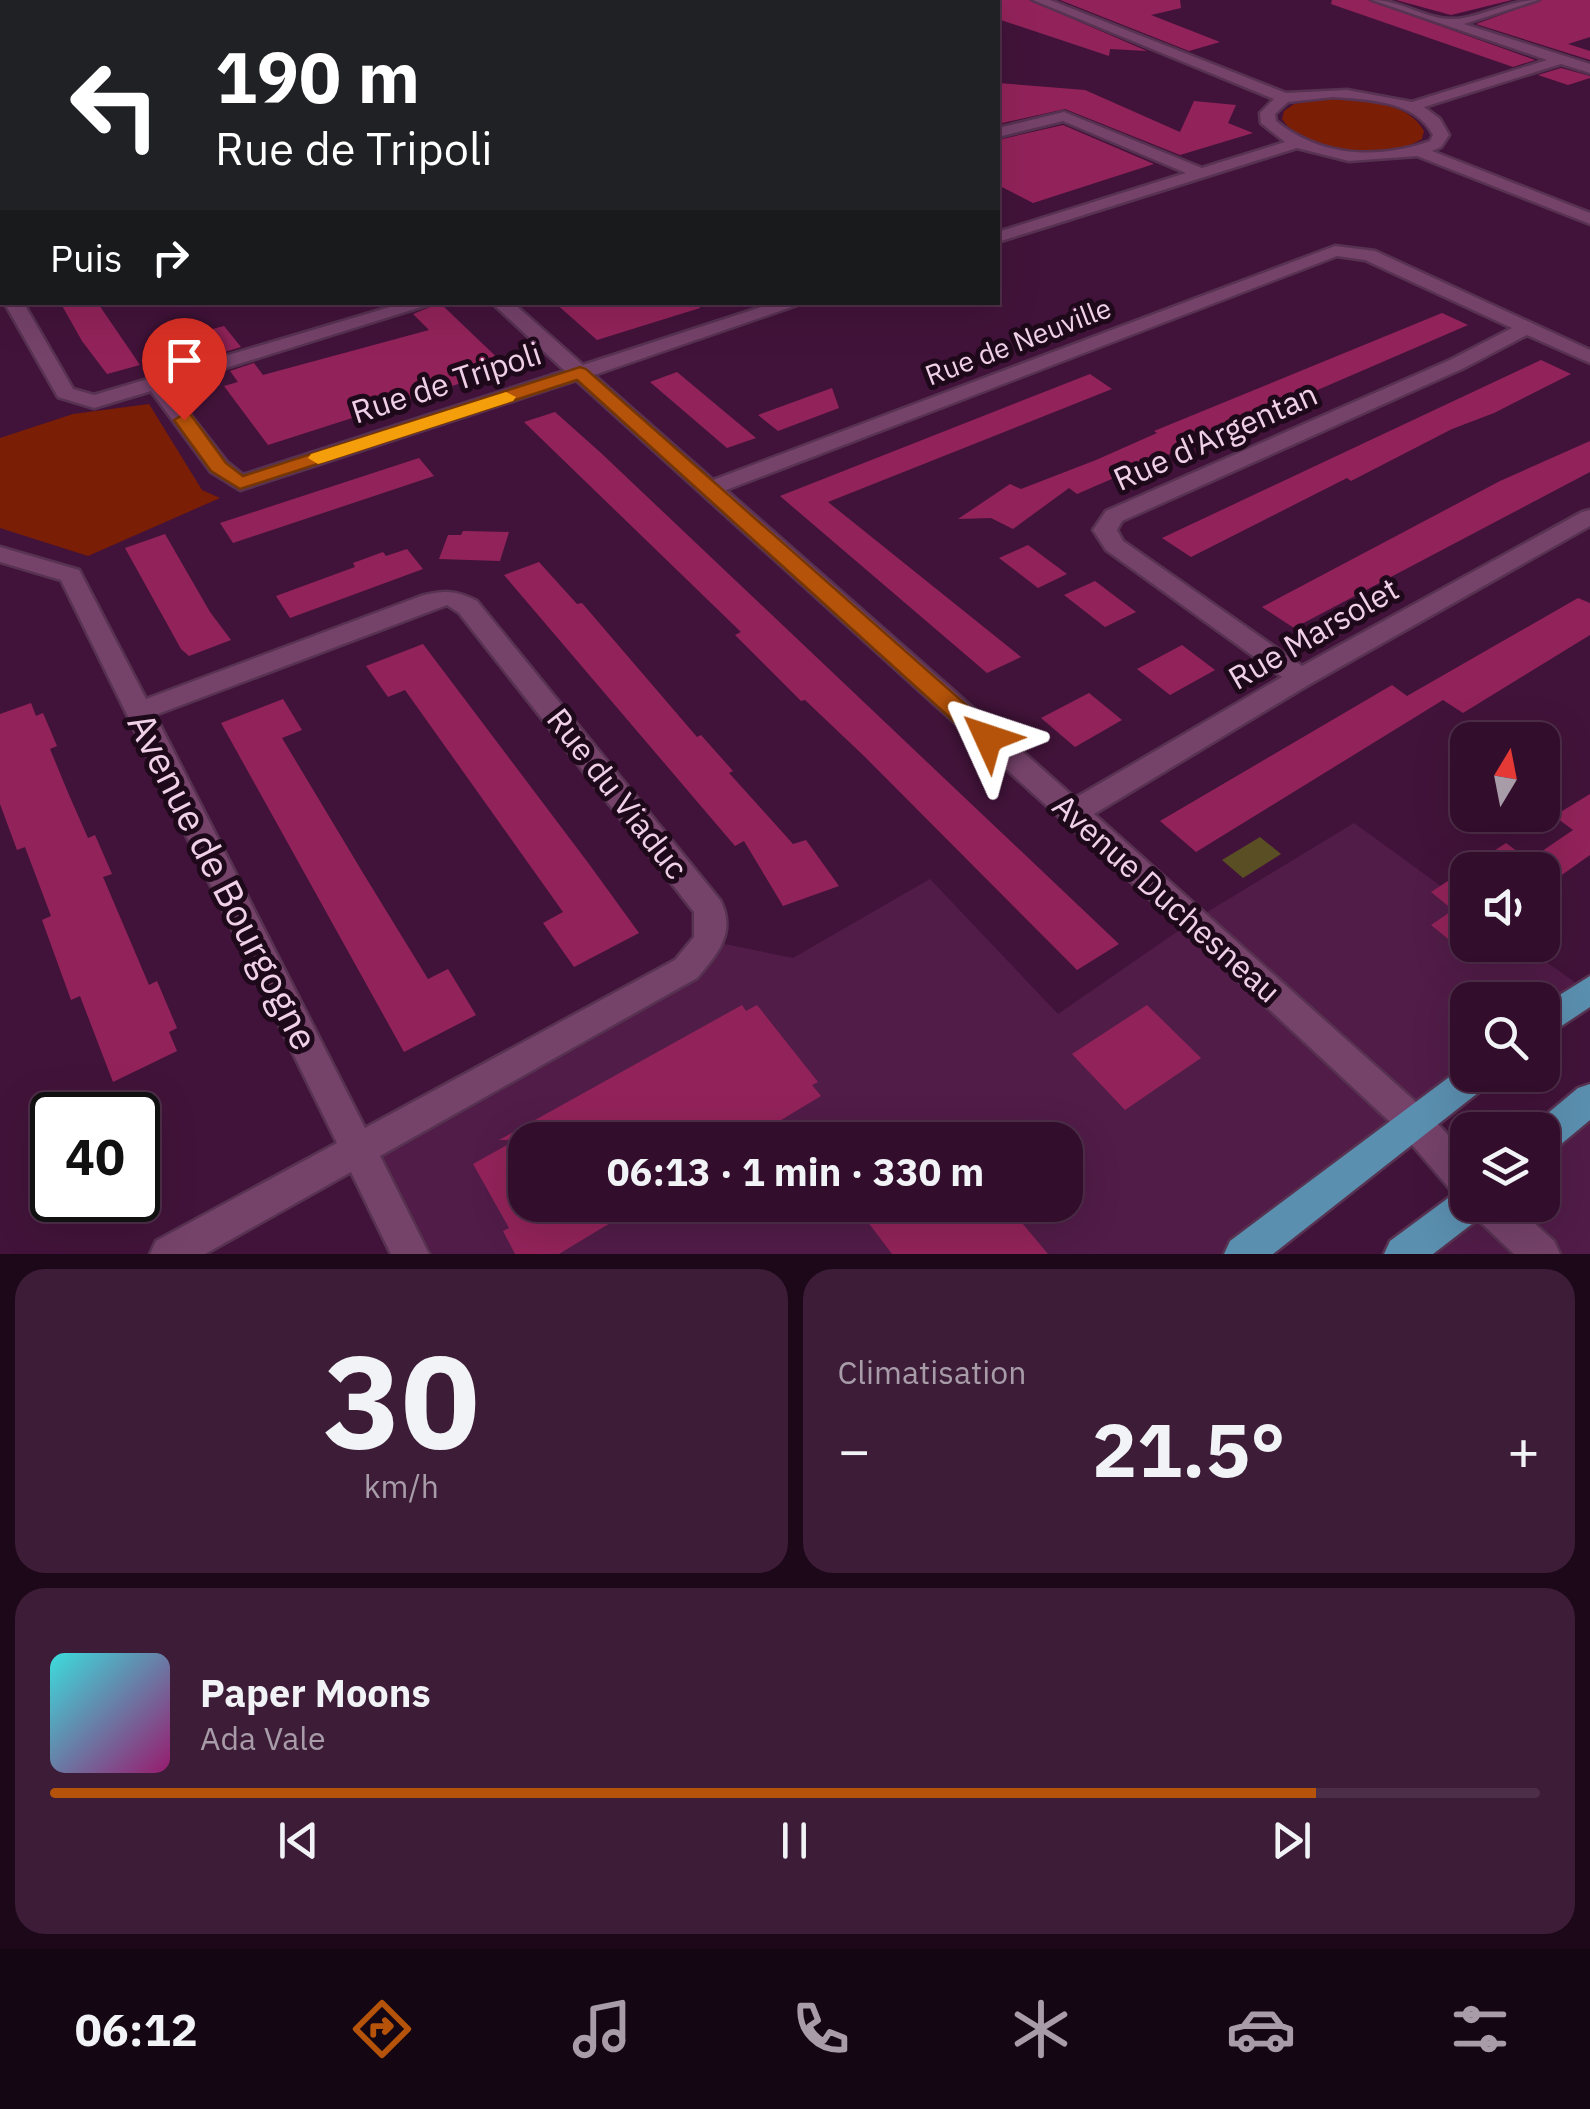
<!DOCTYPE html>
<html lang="fr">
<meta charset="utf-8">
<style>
:root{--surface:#320e2c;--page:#3d1c38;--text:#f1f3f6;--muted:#a89ca9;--line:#4d2e48;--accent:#b45309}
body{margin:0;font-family:"IBM Plex Sans",sans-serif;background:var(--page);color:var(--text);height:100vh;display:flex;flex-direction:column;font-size:38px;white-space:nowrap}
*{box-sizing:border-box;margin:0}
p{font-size:32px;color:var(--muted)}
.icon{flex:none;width:55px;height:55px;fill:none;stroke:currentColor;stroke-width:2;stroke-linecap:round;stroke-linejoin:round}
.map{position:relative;height:1254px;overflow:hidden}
.drawer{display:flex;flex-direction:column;gap:15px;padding:15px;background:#1c0818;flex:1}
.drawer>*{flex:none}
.top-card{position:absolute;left:0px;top:0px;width:1000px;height:305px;box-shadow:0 10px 40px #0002,0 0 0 2px var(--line);background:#202124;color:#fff;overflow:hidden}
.needle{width:65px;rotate:10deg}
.tools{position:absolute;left:1450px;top:722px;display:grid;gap:20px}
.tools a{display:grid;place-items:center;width:110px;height:110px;border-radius:20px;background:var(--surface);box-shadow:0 10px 40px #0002,0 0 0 2px var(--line);font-size:50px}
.speed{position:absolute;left:30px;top:1092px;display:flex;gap:20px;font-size:50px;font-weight:700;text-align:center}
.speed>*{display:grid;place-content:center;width:130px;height:130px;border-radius:50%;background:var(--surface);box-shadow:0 10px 40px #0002,0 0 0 2px var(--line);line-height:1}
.speed .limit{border:5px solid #111;border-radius:15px;background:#fff;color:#111}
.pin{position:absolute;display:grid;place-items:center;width:85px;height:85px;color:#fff;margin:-102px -42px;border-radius:50% 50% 50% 0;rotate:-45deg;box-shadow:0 0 10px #0007}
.pin .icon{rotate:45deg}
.me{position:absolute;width:110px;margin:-55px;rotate:312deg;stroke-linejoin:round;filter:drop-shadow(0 0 8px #0008)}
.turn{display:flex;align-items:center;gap:35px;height:210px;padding:0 50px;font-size:45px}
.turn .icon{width:130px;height:130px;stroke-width:2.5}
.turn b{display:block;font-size:70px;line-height:85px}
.then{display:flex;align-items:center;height:95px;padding:0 50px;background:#0003;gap:20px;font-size:38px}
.big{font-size:75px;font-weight:700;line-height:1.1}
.drawer .widget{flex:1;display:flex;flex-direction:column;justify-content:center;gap:15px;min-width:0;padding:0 35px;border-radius:30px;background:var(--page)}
.drawer .dial{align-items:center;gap:0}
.dial b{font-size:130px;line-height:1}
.song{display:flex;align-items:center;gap:30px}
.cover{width:120px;height:120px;border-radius:15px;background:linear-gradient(135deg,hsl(180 70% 55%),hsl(320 70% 35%))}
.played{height:10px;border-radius:5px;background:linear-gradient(90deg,var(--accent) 85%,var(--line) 85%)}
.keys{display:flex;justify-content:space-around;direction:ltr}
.heat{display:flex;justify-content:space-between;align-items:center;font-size:55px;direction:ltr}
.drawer .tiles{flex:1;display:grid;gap:15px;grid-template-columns:1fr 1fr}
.widget:last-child{grid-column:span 2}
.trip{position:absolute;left:508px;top:1122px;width:575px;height:100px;border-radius:30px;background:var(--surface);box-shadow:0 10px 40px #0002,0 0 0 2px var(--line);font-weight:700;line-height:100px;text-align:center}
.tab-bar{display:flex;height:160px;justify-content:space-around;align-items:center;background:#140612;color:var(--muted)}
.tab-bar .icon{width:70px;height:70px}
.tab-bar .on{color:var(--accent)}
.tab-bar b{font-size:45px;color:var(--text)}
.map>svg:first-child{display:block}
.built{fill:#511c48;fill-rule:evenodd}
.green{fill:#7a1e05}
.water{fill:#594e24}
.building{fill:#92235a}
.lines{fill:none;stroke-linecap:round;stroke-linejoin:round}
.minor-casing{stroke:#573251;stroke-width:5}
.major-casing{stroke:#573251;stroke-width:5}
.minor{fill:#75426a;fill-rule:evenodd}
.major{fill:#5b8faf;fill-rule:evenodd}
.route{fill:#b45309;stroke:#753606;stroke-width:2.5}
.slow{fill:#f59e0b}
.labels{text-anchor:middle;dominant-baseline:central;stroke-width:10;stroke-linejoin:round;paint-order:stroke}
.far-street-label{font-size:28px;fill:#efd0e7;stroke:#1d0919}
.street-label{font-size:32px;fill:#efd0e7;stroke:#1d0919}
.near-street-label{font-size:38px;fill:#efd0e7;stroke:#1d0919}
</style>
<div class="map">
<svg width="1590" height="1254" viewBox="0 0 1590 1254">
<rect width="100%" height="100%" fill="#42133a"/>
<g class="built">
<path d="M1354,823l113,82 1,40h55l64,46 -44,34 -1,-25h-74v75l-225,179h-833l-50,-102 350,-211 83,17 137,-79 128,135 136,-94zM525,1140h540v65h-540z"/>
<path d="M1590,1099v155h-187l64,-49h75l1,-66z"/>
</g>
<g class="green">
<path d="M1328,98c31,1 80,3 96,33l-2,8c-35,22 -116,17 -140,-20l2,-8 10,-7z"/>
<path d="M149,404l53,86 18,8 -132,58 -88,-28v-90l73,-24z"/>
</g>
<path class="water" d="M1260,837l21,17 -38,24 -21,-18z"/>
<g class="building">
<path d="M954,0h75l118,51 -37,-2 -1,7 -111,-37v-17z"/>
<path d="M1060,0h120l1,8 -30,7 69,27 -31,9z"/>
<path d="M1332,0h36l167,60 -22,7 -182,-63z"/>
<path d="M1396,0h116l-61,15z"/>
<path d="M1542,0h48v37l-22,7 22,7v9l-114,-36z"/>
<path d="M1561,68l29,8v2l-22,7 -30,-10z"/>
<path d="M998,83l87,7 95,42 14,-31 42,4 -8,18 25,10 -73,22 -115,-46 -67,15z"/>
<path d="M1063,125l91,39 -121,39 -35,-18v-45z"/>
<path d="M60,302h37l43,63 -33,9 -25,-33z"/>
<path d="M554,302h145l1,6 -103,32z"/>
<path d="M440,303l68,65 -240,77 -44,-59 14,-4 -8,-11 24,-8 9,12 166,-45 -16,-16z"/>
<path d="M1442,313l26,12 -391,169 -8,-6 -56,41 -22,-11 -33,1 52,-35 11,5 75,-29 61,-27 -3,-2z"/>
<path d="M224,326l17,21 -23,7 -17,-22z"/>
<path d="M1541,360l30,14 -77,39 -42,16 -101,52 -4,-3 -156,79 -29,-19z"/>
<path d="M677,372l79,66 -29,10 -77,-66z"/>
<path d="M1090,374l22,15 -284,113 193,155 -34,16 -207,-177z"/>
<path d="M832,388l7,20 -61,23 -20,-16z"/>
<path d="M555,412l46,41 518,491 -42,26 -213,-214 -59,-56 -4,1 -66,-66 6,-3 -217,-210z"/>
<path d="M1590,441v31l-296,156 -32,-21 238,-126z"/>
<path d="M419,458l15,18 -201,67 -13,-20z"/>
<path d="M463,531l46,1 -9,29 -61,-2 9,-24h13z"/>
<path d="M165,534l45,78 21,28 -42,16 -8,-7 -56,-101z"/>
<path d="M1028,545l39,29 -29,14 -39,-30z"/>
<path d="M407,549l16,20 -133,49 -14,-22 79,-29 -2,-4 30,-11 3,4z"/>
<path d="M539,562l38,42 5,-1 115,134 4,-2 32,36 -4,2 64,71 13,-4 33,46 -56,20 -39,-65 -9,5 -231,-271z"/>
<path d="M1095,581l41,31 -31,15 -41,-32z"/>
<path d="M1578,598l12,5v32l-127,78 -20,-13 -247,152 -36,-31 232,-136 15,11z"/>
<path d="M423,644l166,220 50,69 -65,34 -31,-44 20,-11 -158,-222 -17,7 -22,-31z"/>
<path d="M1182,645l33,25 -45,25 -33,-26z"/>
<path d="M1089,693l33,27 -47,27 -34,-29z"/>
<path d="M283,699l19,31 -20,8 81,135 65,106 20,-10 28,46 -72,37 -183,-329z"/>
<path d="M31,703l5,13 7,-3 14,33 -7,3 19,46 19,43 7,-3 17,39 -9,3 46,108 8,-4 20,47 -8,4 8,19 -64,31 -33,-86 -9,4 -29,-80 9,-4 -26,-69 -8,3 -17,-46v-90z"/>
<path d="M1590,794v61l-48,34v-19h-74v85l-37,-30 22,-15 -22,-18 75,-49 23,17 44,-30 -19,-14z"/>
<path d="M742,1005l4,6 11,-6 61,77 -6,3 9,11 -73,44h-223v65h115l-81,49h-44l-12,-23 6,-3 -36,-64 43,-24h-17z"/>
<path d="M1147,1005l54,53 -76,52 -53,-56z"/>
<path d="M855,1205h152l41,49h-156z"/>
</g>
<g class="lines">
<g class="minor-casing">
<g id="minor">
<path d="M21,0h14l1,2h-14z"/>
<path d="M221,0h14l1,2h-14z"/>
<path d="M407,0h15l1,2h-15z"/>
<path d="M1033,0h17l236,93 61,-3 65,12 135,-42 -175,-60c29,0 53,19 79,19 24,1 57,-19 87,-19l-74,24 126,40v9l-29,-9 -137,43 16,12 9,16 -8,12 -9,4 158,62v11l-173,-68 -68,5 -52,-13 -299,94v-10l188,-59 -123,-52 -65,16v-9l66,-16 138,56 83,-26 -24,-19 -1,-10 14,-14zM1333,97c35,3 82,3 100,38l-3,6c-53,19 -109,16 -154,-20l-1,-7 13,-12z"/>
<path d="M1335,246l40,5 215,99v13l-63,-28 -63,33 -342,153 -5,9 6,11 179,125 280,-154 8,-2v16l-280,158 -216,130 332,297 42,46v42l-13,-4 -53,-62 -219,-204 -607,-549 -336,110 -29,-18 -60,-81 -57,17 -36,-11 -54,-95h19l50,87 21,6 313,-93h30l-269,84 59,76 16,13 322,-104 -74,-69h21l71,63 194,-63h29l-212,73 119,105zM1337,256l28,4 147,68 -62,32 -344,151 -13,19 13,20 176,127 -207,121 -349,-308z"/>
<rect x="0" y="275" width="2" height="14"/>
<path d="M0,547l79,23 67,129 275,-103c24,-6 35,-6 56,5l243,299c17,32 -3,55 -23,78l-317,178 49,98h-38l-40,-82 -146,82h-55l6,-13 181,-98 -276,-563 -61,-18zM447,605l12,8 235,299v25l-19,23 -310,168 -210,-413z"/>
<path d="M1470,1205h44l40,36 6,13h-46l-39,-37z"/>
</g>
</g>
<g class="major-casing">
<g id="major">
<path d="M1590,976v31l-48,32v-33z"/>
<path d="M1468,1063v12h25l-5,10 -215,169h-49l6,-13z"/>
<path d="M1590,1084v36l-36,30 -12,5v-25l-12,-2 48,-40z"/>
<path d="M1468,1188v17h18l-5,12 -48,37h-49l6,-13 65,-48z"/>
</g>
</g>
<use href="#minor" class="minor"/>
<use href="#major" class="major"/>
</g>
<path class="route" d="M580,367l6,2 411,363 3,6 -3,6h-18l-402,-364 -337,109 -29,-18 -37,-51 10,-6 7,1 35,48 17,13z"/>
<path class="slow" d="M506,392l10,5 -3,4 -188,61 -7,2 -10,-6 3,-4z"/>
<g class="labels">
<g class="far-street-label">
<text transform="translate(1018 341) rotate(-21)">Rue de Neuville</text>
</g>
<g class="street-label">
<text transform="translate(446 382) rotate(-18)">Rue de Tripoli</text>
<text transform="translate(1215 436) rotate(-24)">Rue d'Argentan</text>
<text transform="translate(1313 633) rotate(-30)">Rue Marsolet</text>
<text transform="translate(618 793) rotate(52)">Rue du Viaduc</text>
<text transform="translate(1167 898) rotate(42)">Avenue Duchesneau</text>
</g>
<g class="near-street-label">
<text transform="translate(224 881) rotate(63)">Avenue de Bourgogne</text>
</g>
</g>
</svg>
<div class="tools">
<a><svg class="needle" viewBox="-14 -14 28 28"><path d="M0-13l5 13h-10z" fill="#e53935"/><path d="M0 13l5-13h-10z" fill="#a89ca9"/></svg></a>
<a><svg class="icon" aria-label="sound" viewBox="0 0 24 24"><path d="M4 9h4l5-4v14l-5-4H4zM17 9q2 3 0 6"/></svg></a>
<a><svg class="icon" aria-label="search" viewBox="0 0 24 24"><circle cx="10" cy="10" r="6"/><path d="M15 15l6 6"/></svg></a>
<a><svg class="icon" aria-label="layers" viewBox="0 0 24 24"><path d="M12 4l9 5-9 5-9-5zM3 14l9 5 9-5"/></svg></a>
</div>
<div class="speed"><div class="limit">40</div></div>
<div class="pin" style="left:184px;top:420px;background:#d93025"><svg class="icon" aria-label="arrive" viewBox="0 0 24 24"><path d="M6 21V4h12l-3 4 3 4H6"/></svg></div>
<svg class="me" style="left:988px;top:738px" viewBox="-20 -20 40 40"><path d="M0-17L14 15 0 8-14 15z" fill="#b45309" stroke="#fff" stroke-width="4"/></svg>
<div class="trip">06:13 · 1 min · 330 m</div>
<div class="top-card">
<div class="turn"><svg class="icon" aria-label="left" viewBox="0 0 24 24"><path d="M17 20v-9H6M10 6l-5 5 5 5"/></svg><div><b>190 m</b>Rue de Tripoli</div></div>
<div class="then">Puis<svg class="icon" aria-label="right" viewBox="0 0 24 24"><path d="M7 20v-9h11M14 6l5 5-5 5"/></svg></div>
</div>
</div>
<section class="drawer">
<div class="tiles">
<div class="widget dial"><b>30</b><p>km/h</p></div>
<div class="widget"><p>Climatisation</p>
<div class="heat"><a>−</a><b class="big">21.5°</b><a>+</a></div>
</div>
<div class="widget">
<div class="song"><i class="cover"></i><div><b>Paper Moons</b><p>Ada Vale</p></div></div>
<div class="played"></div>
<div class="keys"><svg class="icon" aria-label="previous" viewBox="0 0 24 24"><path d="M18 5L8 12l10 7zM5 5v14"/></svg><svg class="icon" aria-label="pause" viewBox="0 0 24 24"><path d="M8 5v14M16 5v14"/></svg><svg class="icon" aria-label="next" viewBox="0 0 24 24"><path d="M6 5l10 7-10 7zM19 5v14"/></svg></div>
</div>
</div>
</section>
<nav class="tab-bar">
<b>06:12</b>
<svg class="icon on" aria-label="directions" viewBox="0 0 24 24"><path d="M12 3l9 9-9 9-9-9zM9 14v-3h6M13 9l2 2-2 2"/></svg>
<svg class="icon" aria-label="music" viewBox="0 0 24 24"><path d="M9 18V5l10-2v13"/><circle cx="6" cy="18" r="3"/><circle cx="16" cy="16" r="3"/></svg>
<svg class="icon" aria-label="phone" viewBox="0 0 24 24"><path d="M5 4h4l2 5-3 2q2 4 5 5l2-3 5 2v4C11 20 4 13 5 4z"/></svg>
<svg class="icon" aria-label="climate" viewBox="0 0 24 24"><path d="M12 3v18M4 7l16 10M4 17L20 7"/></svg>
<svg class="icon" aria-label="car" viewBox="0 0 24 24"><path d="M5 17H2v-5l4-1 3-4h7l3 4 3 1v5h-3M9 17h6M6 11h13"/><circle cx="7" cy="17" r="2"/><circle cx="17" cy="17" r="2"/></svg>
<svg class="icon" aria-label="filters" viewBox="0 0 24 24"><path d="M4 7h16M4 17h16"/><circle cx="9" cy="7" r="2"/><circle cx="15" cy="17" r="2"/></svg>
</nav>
